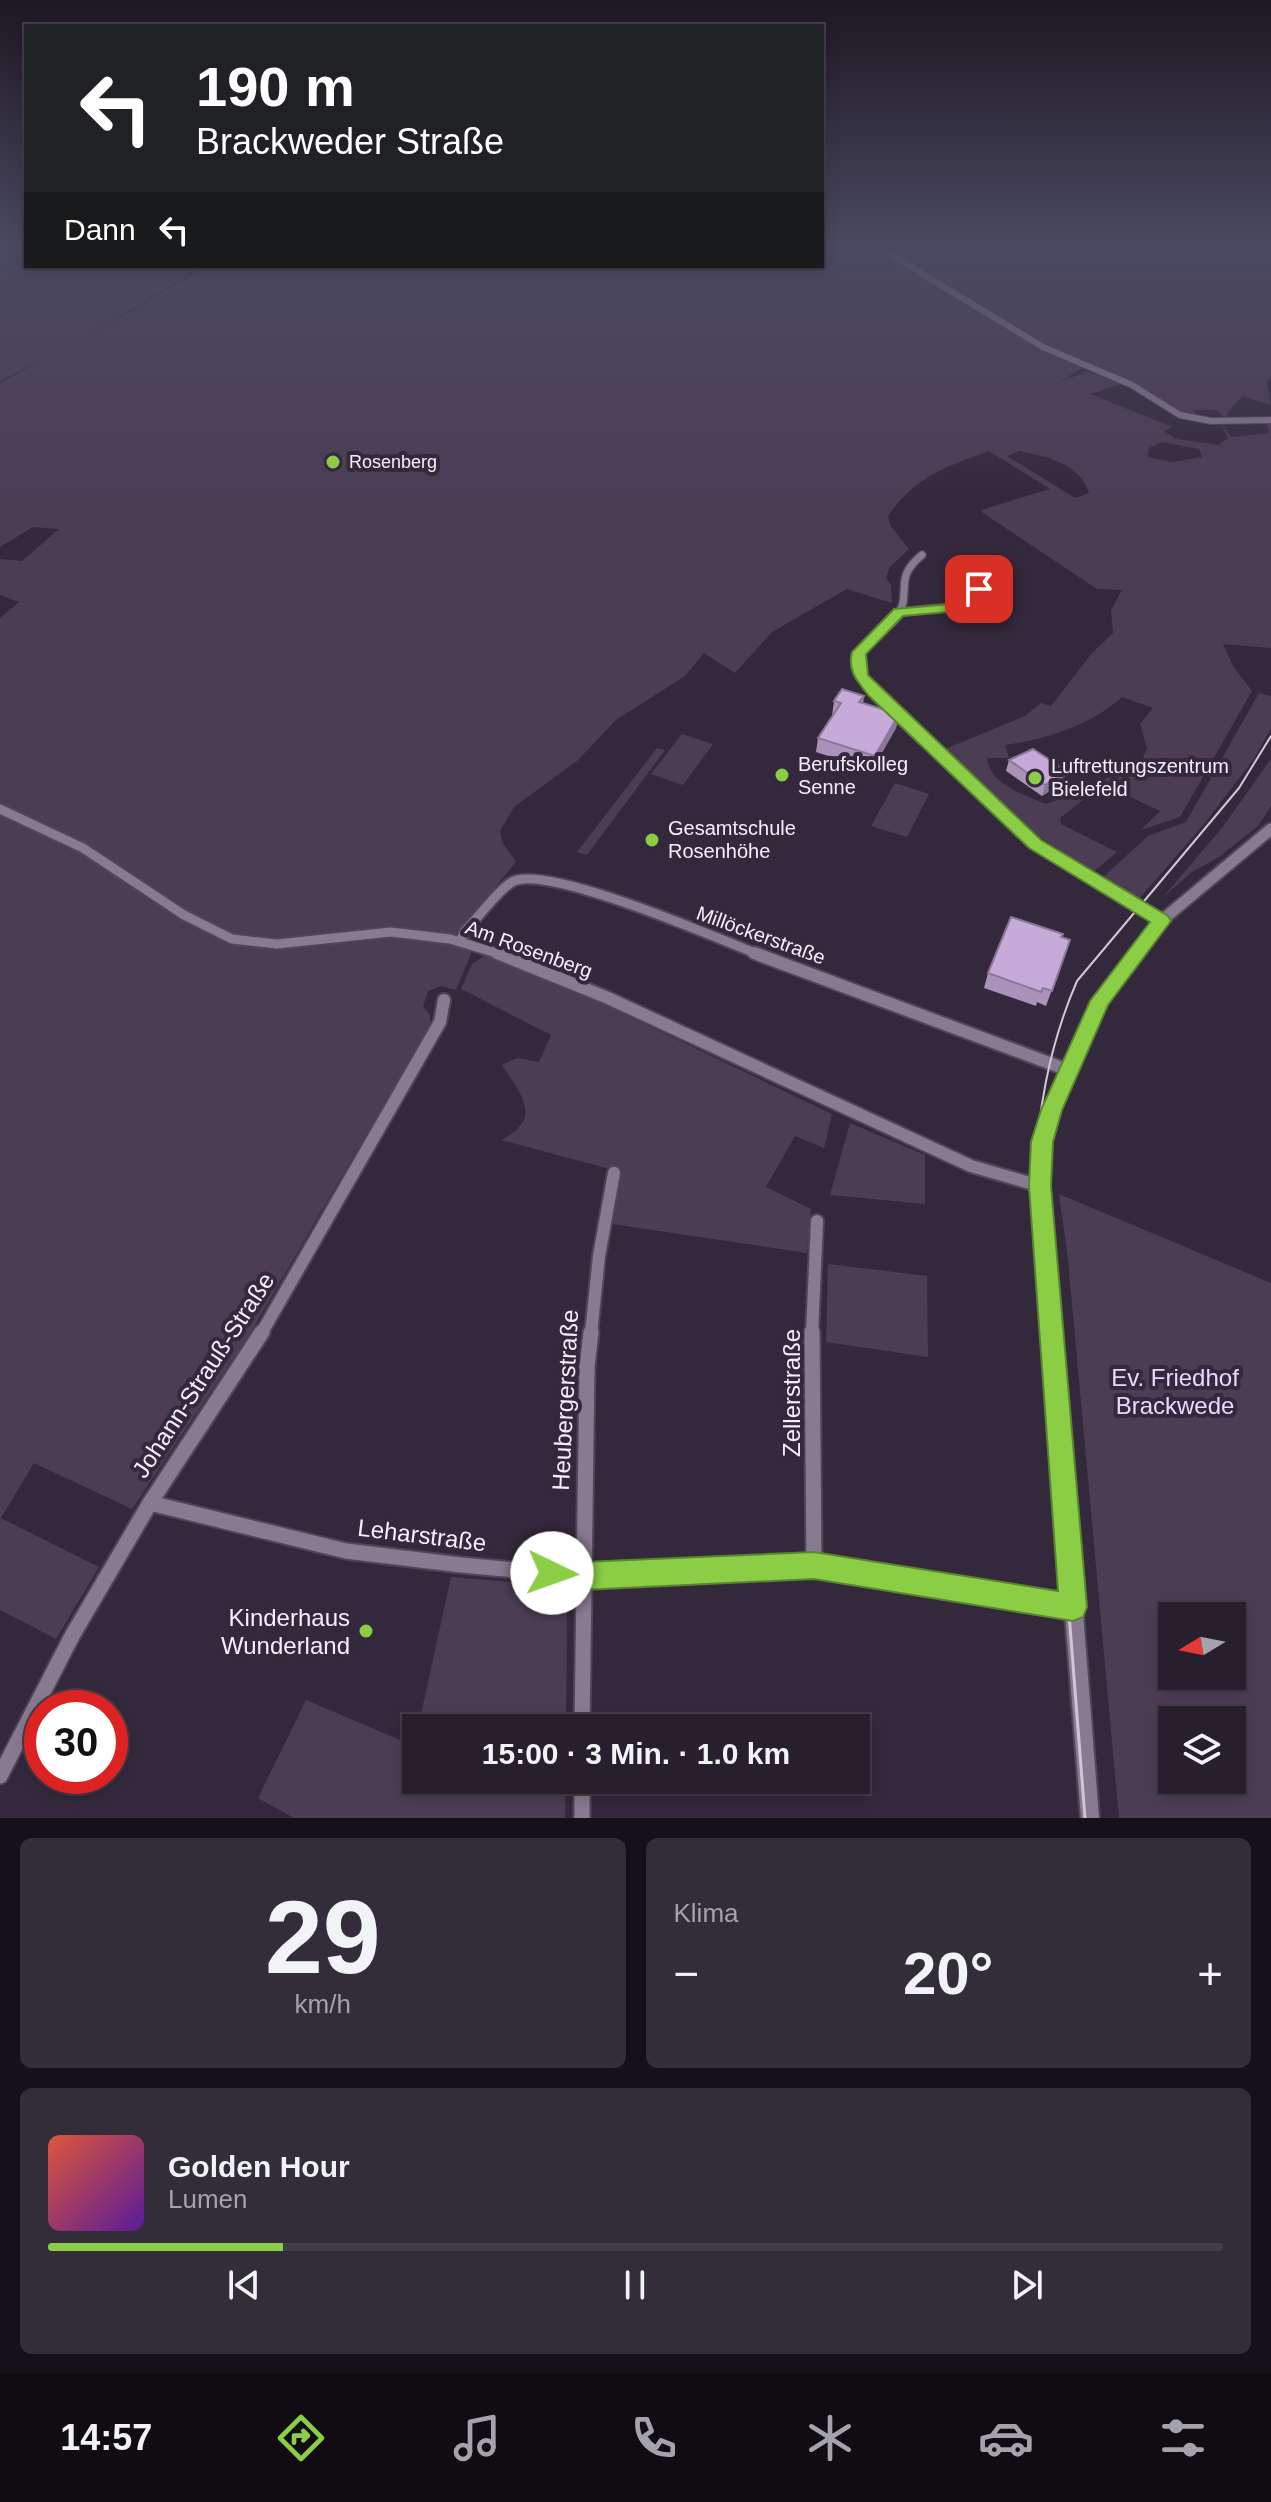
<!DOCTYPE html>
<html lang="de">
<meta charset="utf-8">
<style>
:root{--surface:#271f2d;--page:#332c39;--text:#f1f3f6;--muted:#a4a2aa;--line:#433d49;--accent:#8bce46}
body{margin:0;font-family:Helvetica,sans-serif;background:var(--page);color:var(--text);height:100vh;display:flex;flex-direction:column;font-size:30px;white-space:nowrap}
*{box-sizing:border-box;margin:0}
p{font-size:26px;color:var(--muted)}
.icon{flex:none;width:44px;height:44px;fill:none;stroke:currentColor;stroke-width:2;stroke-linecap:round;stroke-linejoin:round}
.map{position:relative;height:1818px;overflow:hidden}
.drawer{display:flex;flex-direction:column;gap:20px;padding:20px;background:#151119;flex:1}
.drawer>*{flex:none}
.top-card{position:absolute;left:24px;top:24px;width:800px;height:244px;border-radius:0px;box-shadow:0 4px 12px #0003,0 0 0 2px var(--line);background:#202124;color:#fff;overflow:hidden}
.needle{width:52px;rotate:260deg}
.buttons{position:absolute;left:1158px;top:1602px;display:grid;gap:16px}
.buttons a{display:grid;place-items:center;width:88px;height:88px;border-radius:0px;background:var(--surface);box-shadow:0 4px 12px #0003,0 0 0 2px var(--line);font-size:40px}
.speed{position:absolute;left:24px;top:1690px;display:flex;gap:16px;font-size:40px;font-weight:700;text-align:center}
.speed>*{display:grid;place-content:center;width:104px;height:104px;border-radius:50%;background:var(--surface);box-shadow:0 4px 12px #0003,0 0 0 2px var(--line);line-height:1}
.speed .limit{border:12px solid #d22;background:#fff;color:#111}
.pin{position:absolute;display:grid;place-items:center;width:68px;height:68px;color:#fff;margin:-34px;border-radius:16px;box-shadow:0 4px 12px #0006}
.me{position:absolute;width:88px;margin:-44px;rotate:93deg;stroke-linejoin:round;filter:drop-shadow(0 0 6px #0008)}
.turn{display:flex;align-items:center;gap:28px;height:168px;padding:0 40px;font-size:36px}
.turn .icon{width:104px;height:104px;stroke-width:2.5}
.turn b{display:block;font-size:56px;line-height:68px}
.then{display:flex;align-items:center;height:76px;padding:0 40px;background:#0003;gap:16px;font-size:30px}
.big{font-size:60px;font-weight:700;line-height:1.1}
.drawer .widget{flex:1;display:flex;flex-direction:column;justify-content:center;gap:12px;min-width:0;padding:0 28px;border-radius:12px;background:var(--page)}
.drawer .dial{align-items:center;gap:0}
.dial b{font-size:104px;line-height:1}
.song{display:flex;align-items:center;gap:24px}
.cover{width:96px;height:96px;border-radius:12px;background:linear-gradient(135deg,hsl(10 70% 55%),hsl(270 70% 35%))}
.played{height:8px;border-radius:4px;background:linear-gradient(90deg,var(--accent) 20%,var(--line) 20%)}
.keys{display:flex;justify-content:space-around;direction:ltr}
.heat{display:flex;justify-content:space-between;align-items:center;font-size:44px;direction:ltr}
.drawer .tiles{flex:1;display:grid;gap:20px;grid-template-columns:1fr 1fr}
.widget:last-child{grid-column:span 2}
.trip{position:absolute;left:402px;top:1714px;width:468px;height:80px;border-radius:0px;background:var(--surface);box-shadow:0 4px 12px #0003,0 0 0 2px var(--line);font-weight:700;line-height:80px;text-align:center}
.menu{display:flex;height:128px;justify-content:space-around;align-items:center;background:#100c12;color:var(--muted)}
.menu .icon{width:56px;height:56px}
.menu .on{color:var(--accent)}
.menu b{font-size:36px;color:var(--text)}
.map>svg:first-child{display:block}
.green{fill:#4c3d55;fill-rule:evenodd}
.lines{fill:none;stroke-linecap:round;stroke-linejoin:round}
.minor-far4-casing{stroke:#504656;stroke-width:8}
.minor-far3-casing{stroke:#504656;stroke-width:10}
.minor-far2-casing{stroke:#504656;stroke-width:13}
.minor-far1-casing{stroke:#504656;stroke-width:16}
.minor-casing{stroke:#504656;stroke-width:19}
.tertiary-far2-casing{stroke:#504656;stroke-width:15}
.tertiary-far1-casing{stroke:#504656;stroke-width:18}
.tertiary-casing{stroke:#504656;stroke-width:22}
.minor-far4{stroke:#887a91;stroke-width:6}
.minor-far3{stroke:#887a91;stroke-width:7}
.minor-far2{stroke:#887a91;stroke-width:9}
.minor-far1{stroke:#887a91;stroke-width:12}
.minor{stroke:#887a91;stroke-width:15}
.tertiary-far2{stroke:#887a91;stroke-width:11}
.tertiary-far1{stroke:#887a91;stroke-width:14}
.tertiary{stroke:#887a91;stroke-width:18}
.tram-far1{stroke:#cfc7d5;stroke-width:2}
.tram{stroke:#cfc7d5;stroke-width:3}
.wall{fill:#aa92bb}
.shaded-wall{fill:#8b7798}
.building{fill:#c6aad9;stroke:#8b7798;stroke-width:2}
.route{fill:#8bce46;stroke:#5a862e;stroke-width:2}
.poi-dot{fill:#8bce46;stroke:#34293c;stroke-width:3}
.labels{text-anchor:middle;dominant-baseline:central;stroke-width:8;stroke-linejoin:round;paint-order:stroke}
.far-poi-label{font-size:18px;fill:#f5eefa;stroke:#34293c;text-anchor:start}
.poi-label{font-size:20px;fill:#f5eefa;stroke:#34293c;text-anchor:start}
.street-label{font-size:20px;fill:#f5eefa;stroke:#34293c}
.near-street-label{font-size:24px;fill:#f5eefa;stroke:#34293c}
.near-park-label{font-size:24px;fill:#eed5fe;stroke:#34293c}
.near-poi-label{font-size:24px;fill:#f5eefa;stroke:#34293c;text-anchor:end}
</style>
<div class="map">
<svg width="1271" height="1818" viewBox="0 0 1271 1818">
<rect width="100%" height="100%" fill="#34293c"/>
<g class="green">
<path d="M0,245h26v21h176l-116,71 122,-71h614v-21h48l214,122 -25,15 28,-10 37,11 -34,11 82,33 -8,4 12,8 43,6 9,-7 -7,-15 10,14 39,-4 -5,-11h6v226l-48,-4 10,22 19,25 -72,126 -39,13 19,-19 -57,-27 -43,34 1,6 56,28 -24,20 -55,-36 -93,-87 80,-33 16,-13 10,3 41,-53 21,-20 -2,-23 11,-20 -25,-1 -114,-76 -2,-3 69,-21 -61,-38c-45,17 -72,24 -101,65l2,9 19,24 -19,18 -4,11 5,7 1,18 -45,-14 -75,43 -37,41 -31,-20 -19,23 -69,44 -38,40 -64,47 -14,24 2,11 14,20 -60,72 -64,-8 -27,3 -9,10c41,-3 78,1 117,10l-17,41 -15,-4 -13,5 -5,15 7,9v10l-179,307 -119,177 -98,-46 -33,55 98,49 -43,72 -56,-29v-992l19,-16 -19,-7v-36l22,2 37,-32 -26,-2 -33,20v-164l49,-27 -49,25zM1162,442l37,7 3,8 -29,5 -25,-5 1,-9zM1019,451c28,6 61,12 70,42l-14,5 -68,-42zM1122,697l31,11 -13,16 7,24 -5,12 -59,31 -37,13c-23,-10 -55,-18 -59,-46h22l-4,-13c42,-6 86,-20 117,-48z"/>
<path d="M879,245h392v131l-4,6 4,23 -29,-9 -14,16 -2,7 -10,-9h-22l3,8 -14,-4 -45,-27 -98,-44 -130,-82z"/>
<path d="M1259,693l12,3v32l-17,31 -50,65 -65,75 -37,-21 46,-42 38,-14z"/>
<path d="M682,734l31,10 -30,41 -32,-11z"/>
<path d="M657,748l8,2 -78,105 -10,-3z"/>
<path d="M1271,759v47l-13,20 -39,31 -27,15 -29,25 59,-69z"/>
<path d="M895,783l34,11 -22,43 -36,-11z"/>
<path d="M487,954l91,38 254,122 -8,34 -29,-12 -29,51 45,22 -4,44 -195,-29 9,-52 -120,-32c43,-22 20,-45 1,-75l15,-7 22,4 12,-27 -90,-46 11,-25z"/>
<path d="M850,1123l75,32v49l-95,-9z"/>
<path d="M1059,1194l212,89v535h-152l-51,-558zM1172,1616h60v60h-60zM1172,1720h60v60h-60z"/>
<path d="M828,1264l99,12 1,81 -102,-15z"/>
<path d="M451,1577l106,9 10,14 -1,128h-148z"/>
<path d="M306,1700l108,46 2,-8v42h150l-1,38h-271l-36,-20z"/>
</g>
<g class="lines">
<g class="minor-far4-casing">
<path id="minor-far4" d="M875,245l168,102 89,38 48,30 31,6 60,-1"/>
</g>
<g class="minor-far3-casing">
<g id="minor-far3">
<path d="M899,612l53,-5 27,-18"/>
<path d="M858,659c2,-19 29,-27 39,-42 16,-25 -5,-38 25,-62"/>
</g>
</g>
<g class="minor-far2-casing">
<g id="minor-far2">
<path d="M858,657l-1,11 5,10 173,166 126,77"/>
<path d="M0,809l83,39 101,67 48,24 45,5 114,-12 59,7 53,16"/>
<path d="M460,941l5,-10c13,-13 33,-41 47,-49 33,-19 207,57 248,73"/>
</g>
</g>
<g class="minor-far1-casing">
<g id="minor-far1">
<path d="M497,953l111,45 363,168 69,20"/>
<path d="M754,953l314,117"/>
<path d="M261,1334l179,-312 4,-22"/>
<path d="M591,1334l8,-78 15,-83"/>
<path d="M812,1334l5,-113"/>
</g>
</g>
<g class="minor-casing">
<g id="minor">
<path d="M812,1332l2,234"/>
<path d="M150,1503l196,48 115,14 121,11 232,-10 259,41"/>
<path d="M582,1728l5,-361 4,-35"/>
<path d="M0,1776l72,-140 78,-133 112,-171"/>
<path d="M582,1780v38"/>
</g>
</g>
<g class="tertiary-far2-casing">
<path id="tertiary-far2" d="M1135,955l26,-34 110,-92"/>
</g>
<g class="tertiary-far1-casing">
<path id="tertiary-far1" d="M1052,1334c-6,-68 -22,-145 -5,-212l53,-121 37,-48"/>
</g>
<g class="tertiary-casing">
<path id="tertiary" d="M1052,1332l38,486"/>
</g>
<use href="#minor-far4" class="minor-far4"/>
<use href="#minor-far3" class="minor-far3"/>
<use href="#minor-far2" class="minor-far2"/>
<use href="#minor-far1" class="minor-far1"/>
<use href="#minor" class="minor"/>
<use href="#tertiary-far2" class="tertiary-far2"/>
<use href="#tertiary-far1" class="tertiary-far1"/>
<use href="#tertiary" class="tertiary"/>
<path class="tram-far1" d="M1047,1334c-3,-49 -10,-99 -11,-148 -1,-68 14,-143 41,-205l162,-193 32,-52"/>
<path class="tram" d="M1047,1332l38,486"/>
</g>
<g class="wall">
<path d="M864,696l-1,7 36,11 -3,14 -24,42 -56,-18 2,-14 14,-22 2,-15z"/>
<path d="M1009,760l54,22 -21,14 -36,-25z"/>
<path d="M1061,937l9,3 -24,66 -9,-4 -1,4 -52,-18 4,-15z"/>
</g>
<g class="shaded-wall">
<path d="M899,714l-3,14 -24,42 3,-14z"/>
<path d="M1067,771l-4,11 -21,14 3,-11z"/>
</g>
<g class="building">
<path d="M842,689l22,7 -5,6 40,12 -24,42 -57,-18 23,-35 -7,-2z"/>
<path d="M1033,749l34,22 -22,14 -36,-25z"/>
<path d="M1011,917l52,17 -2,3 9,3 -18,51 -9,-3 -2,4 -53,-19z"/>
</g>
<linearGradient id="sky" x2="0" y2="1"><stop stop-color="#1d1721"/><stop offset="0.49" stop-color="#4a4961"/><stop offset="1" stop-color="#4a4961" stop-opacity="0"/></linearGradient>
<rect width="1271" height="500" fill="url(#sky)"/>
<path class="route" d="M979,585l4,1v6l-9,11 -15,8 -56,5 -37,38 2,21 173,165 127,76 3,5 -63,84 -46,105 -9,32 -2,44 36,421 -4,10 -10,4 -259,-42 -232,11 -39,-7 -5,-10 5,-10 9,-4 30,3 232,-10 244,39 -29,-405 2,-44 10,-32 49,-109 60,-79 -121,-74 -160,-152c-11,-14 -22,-25 -17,-44l42,-43 57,-5z"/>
<g class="poi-dot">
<circle cx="333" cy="462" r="8"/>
<circle cx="782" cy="775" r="8"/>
<circle cx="1035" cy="778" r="8"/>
<circle cx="652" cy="840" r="8"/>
<circle cx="366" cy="1631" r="8"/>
</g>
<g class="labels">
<g class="far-poi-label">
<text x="349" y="462">Rosenberg</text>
</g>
<g class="poi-label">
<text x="798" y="764">Berufskolleg<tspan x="798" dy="23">Senne</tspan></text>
<text x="1051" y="766">Luftrettungszentrum<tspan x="1051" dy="23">Bielefeld</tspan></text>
<text x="668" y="828">Gesamtschule<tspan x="668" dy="23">Rosenhöhe</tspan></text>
</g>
<g class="street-label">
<text transform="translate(761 935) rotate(20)">Millöckerstraße</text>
<text transform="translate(529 949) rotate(20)">Am Rosenberg</text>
</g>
<g class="near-street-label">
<text transform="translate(203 1375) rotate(-57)">Johann-Strauß-Straße</text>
<text transform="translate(791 1393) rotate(-90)">Zellerstraße</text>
<text transform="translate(565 1400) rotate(-87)">Heubergerstraße</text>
<text transform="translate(422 1535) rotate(7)">Leharstraße</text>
</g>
<g class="near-park-label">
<text x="1175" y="1377">Ev. Friedhof<tspan x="1175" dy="28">Brackwede</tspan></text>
</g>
<g class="near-poi-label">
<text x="350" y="1617">Kinderhaus<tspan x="350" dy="28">Wunderland</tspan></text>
</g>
</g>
</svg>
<div class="buttons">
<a><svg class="needle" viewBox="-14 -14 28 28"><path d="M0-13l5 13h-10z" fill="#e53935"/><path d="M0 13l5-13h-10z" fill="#a4a2aa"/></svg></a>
<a><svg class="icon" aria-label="layers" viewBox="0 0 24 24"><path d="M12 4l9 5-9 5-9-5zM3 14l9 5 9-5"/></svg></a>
</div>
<div class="speed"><div class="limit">30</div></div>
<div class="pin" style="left:979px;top:589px;background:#d93025"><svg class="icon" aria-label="arrive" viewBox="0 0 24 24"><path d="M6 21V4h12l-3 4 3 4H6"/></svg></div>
<svg class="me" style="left:552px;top:1573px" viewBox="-20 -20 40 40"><circle r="19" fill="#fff"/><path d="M0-13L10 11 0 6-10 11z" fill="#8bce46"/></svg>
<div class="trip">15:00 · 3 Min. · 1.0 km</div>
<div class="top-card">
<div class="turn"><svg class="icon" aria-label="left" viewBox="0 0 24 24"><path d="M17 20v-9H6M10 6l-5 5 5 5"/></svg><div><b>190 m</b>Brackweder Straße</div></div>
<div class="then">Dann<svg class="icon" aria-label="left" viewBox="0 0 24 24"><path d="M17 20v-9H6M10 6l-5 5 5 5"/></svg></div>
</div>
</div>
<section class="drawer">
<div class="tiles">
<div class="widget dial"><b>29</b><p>km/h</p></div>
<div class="widget"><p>Klima</p>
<div class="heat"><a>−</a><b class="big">20°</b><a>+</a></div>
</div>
<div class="widget">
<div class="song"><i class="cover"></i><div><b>Golden Hour</b><p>Lumen</p></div></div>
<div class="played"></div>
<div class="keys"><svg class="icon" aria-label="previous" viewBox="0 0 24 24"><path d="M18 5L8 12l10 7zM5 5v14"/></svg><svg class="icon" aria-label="pause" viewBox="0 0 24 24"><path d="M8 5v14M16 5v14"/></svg><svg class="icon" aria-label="next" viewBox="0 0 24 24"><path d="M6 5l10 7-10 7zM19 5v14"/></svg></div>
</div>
</div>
</section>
<nav class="menu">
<b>14:57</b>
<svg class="icon on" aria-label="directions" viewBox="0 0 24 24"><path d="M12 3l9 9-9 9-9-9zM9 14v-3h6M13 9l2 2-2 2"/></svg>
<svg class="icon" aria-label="music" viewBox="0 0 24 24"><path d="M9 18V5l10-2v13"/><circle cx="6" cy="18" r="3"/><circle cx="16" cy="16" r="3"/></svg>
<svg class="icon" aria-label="phone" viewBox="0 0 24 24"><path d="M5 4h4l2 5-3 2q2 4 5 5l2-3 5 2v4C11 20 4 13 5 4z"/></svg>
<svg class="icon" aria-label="climate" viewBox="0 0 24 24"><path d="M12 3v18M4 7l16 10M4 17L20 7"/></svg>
<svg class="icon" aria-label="car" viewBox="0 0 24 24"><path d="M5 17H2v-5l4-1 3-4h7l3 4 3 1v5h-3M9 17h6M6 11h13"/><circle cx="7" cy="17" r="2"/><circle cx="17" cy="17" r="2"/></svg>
<svg class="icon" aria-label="filters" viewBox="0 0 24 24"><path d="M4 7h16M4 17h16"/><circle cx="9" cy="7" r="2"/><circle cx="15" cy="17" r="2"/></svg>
</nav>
